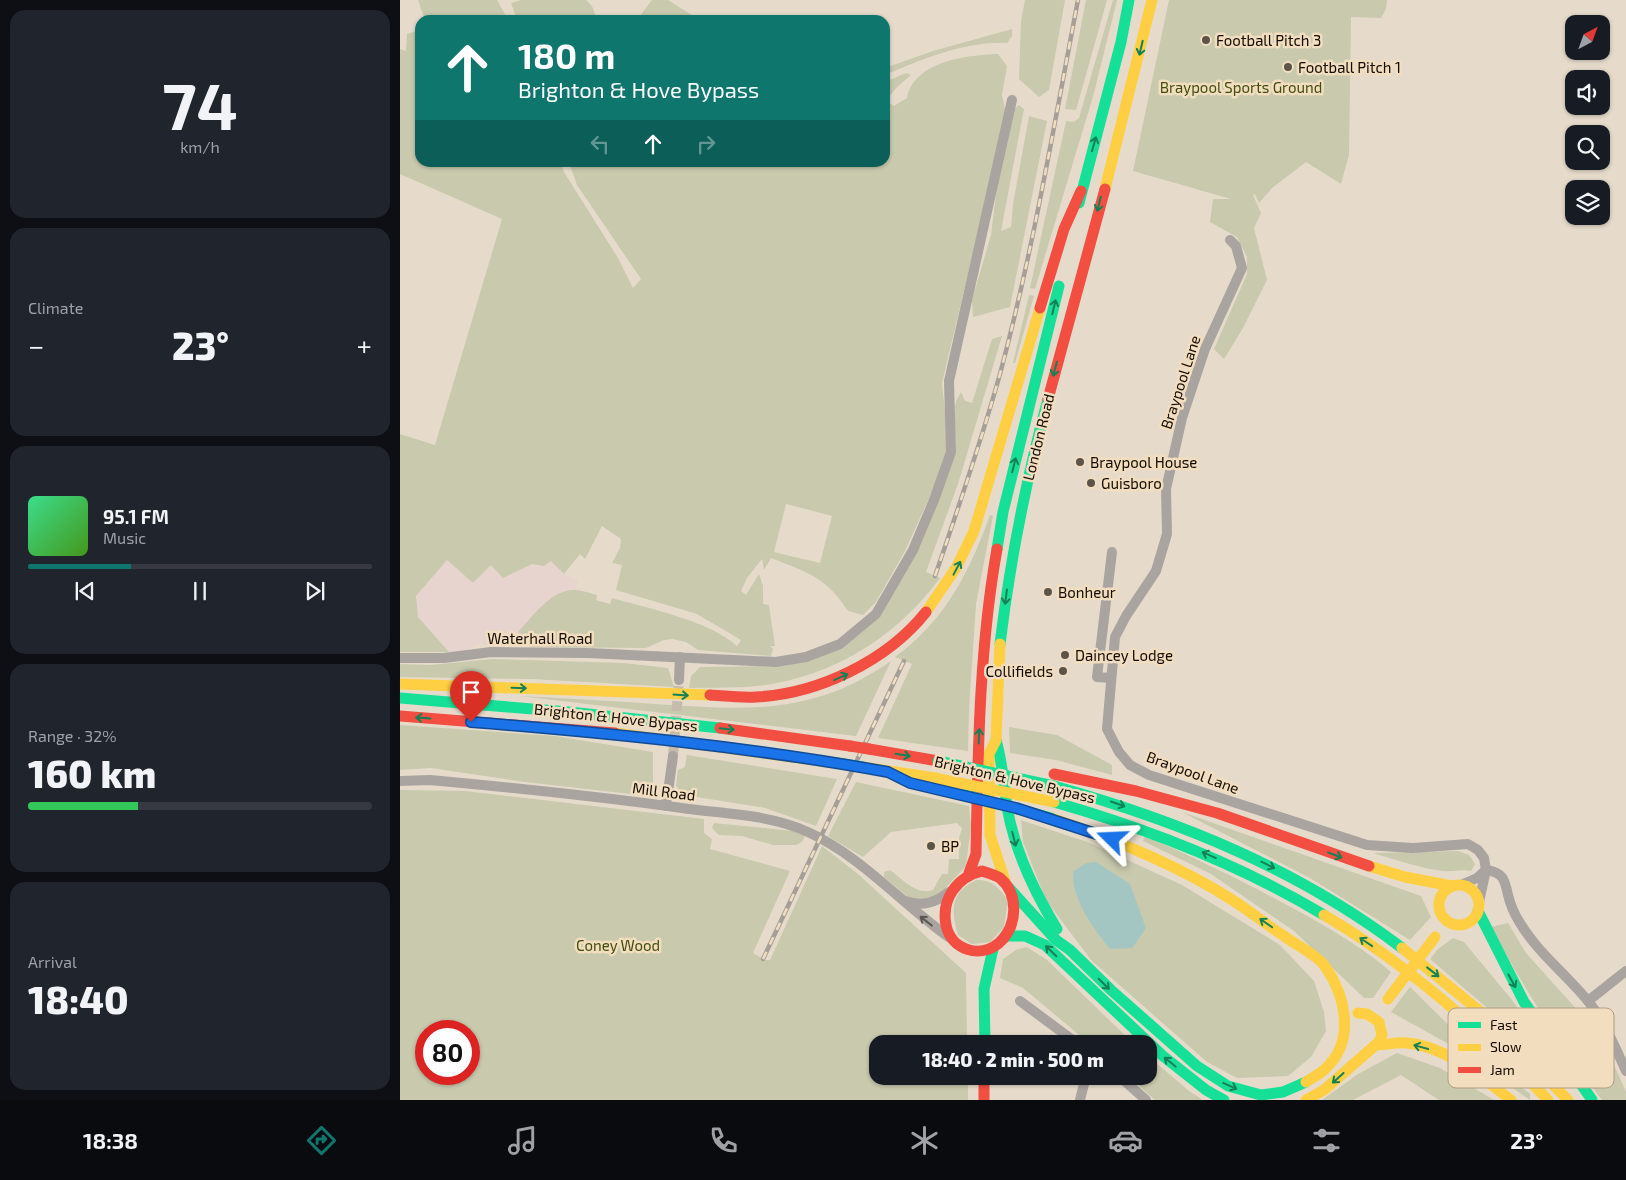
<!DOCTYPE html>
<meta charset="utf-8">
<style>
:root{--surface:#171b24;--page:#20242c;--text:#f1f3f6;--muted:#9ea1a6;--line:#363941;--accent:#0f766e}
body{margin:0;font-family:"Exo 2",sans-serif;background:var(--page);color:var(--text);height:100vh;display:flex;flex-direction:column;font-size:19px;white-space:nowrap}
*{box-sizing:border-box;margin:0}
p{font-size:16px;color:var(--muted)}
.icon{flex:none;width:28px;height:28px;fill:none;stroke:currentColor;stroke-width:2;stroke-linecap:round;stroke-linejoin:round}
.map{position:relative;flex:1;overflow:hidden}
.side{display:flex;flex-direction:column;gap:10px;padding:10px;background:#0d0f14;width:400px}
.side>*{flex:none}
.top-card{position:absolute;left:15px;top:15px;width:475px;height:152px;border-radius:15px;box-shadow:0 1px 4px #0004;background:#0f766e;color:#fff;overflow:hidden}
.needle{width:32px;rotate:41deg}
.tools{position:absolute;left:1165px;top:15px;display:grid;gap:10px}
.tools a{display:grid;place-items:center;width:45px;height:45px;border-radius:10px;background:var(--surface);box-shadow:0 1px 4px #0004;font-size:25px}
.speed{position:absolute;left:15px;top:1020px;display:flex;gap:10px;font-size:25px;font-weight:700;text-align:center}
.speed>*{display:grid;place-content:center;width:65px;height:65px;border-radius:50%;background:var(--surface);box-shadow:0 1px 4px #0004;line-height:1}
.speed .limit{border:8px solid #d22;background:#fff;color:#111}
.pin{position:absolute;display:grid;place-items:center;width:42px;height:42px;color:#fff;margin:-51px -21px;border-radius:50% 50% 50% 0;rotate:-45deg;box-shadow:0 0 5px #0007}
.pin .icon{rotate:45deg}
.me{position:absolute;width:55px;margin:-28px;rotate:291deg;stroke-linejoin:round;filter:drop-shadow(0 0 4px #0008)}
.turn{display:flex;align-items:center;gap:18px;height:105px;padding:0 20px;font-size:22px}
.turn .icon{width:65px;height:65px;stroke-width:2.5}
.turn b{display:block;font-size:35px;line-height:42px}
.lanes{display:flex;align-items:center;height:48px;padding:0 20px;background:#0003;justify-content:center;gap:25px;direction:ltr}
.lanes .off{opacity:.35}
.big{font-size:38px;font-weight:800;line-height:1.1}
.side .tile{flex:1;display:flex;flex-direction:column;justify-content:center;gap:8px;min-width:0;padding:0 18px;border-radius:15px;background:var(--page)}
.side .dial{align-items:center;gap:0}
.dial b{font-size:65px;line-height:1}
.song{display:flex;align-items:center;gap:15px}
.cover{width:60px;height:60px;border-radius:8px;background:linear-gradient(135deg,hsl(150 70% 55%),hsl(100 70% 35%))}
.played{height:5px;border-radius:2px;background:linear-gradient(90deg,var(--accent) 30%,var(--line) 30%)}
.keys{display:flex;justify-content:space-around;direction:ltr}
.heat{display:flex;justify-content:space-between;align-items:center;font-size:28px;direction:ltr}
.charge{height:8px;border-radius:4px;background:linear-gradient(90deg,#34c759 32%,var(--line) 0)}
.trip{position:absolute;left:469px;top:1035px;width:288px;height:50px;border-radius:15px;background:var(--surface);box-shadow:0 1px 4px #0004;font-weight:800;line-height:50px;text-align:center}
.tab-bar{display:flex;height:80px;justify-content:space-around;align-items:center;background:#090b0e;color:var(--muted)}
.tab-bar .icon{width:35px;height:35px}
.tab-bar .selected{color:var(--accent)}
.tab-bar b{font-size:22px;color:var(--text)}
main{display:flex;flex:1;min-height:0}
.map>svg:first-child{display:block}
.industrial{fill:#e8d4ce}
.green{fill:#c8c9ad;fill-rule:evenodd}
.water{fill:#a3c6c3}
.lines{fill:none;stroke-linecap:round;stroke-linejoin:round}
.street-tunnel{stroke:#c6bcad;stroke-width:10;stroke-dasharray:10 5;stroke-linecap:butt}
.street{stroke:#aaa4a0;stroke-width:10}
.fast{stroke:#16e098;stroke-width:11}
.slow{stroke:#ffcf43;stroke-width:11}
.jam{stroke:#f24e42;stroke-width:11}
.rail-casing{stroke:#a69f98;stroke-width:4.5}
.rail{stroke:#f2ddbf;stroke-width:2.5;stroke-dasharray:8;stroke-linecap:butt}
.fast-bridge{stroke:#16e098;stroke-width:11}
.slow-bridge{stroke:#ffcf43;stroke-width:11}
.jam-bridge{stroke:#f24e42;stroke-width:11}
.oneway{stroke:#148055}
.oneway2{stroke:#5e5852}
.route-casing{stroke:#114b97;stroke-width:12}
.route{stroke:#1a73e8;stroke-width:9}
.poi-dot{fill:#5c5449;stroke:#f2ddbf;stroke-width:2}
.labels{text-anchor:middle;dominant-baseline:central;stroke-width:5;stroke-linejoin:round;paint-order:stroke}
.poi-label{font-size:15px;fill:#120b03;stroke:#f2ddbf;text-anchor:start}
.park-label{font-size:15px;fill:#3f4d0d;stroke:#f2ddbf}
.street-label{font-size:15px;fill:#120b03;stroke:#f2ddbf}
.key{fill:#f2ddbf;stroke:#af9e87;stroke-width:1}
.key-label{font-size:14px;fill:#120b03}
</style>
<main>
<section class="side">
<div class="tile dial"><b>74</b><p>km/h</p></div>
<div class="tile"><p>Climate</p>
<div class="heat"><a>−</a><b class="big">23°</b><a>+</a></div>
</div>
<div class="tile">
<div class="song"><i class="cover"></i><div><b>95.1 FM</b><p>Music</p></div></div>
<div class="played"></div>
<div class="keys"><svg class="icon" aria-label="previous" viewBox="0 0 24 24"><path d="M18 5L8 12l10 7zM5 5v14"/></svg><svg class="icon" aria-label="pause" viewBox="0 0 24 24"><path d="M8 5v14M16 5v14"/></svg><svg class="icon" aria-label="next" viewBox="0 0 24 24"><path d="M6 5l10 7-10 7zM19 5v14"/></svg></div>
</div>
<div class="tile"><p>Range · 32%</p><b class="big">160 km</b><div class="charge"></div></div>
<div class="tile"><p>Arrival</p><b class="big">18:40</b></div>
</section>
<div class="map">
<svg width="1226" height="1100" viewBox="0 0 1226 1100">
<rect width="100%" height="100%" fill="#e6dbcb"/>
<path class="industrial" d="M47,560l26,23 18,-18 12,13 29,-14 12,2 7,-6 13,14 14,7 -2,9h-4l-30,16 -34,40 -11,-3 -17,1 -18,8h-13l-31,-35 -2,-21z"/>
<g class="green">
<path d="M18,0h79l11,20h-83z"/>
<path d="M121,0h65l6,6 5,14h-80l-6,-17z"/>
<path d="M252,0h16l27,17 -2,3h-56z"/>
<path d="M625,0h40l-16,90 -10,7 -20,-18 2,-58z"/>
<path d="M686,0h21l-31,110 -11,-1z"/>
<path d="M713,0h4l-23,93 -59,196 -5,-1 36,-167 8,1 5,-4z"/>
<path d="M769,0h218l-1,9 -5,9 -30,-1 -2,138 -8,29 -35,-22 -34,26 -13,15 -4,-9 -2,1 8,18 -7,15 13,52 -24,48 -19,31 -10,-10 33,-75v-17l-10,-20 -27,-15 3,-23h18l-98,-28z"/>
<path d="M612,29v7l-5,7c-42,-2 -84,16 -122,32v-7l48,-17z"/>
<path d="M20,30v132l141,1 3,9 54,86 15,30 8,-9 -64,-94 -8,-22 316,-1v-56l4,-3 5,3 13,-8c7,-37 61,-43 91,-44l9,12 -5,29 4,19 -64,269 5,48v21l-6,20 -36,79 -29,51 -13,13 -15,-4c-22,-34 -41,-39 -77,-53l-7,12 -2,-11 -15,19 -6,13 5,4 13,-21 4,12v18l6,1 6,41h-5l3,3 -2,7 -73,-6 -12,-8 -14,-3 -8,1 -18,8 -116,-1 -12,-12 1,-4c14,-15 32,-41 55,-41 7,0 15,3 23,5l-1,5 14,4 2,-6c35,10 98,23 125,48l4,-6 -44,-26 -81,-24 6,-25 -10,-2 8,-15 1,-9 -19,-13 -17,33 -5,-5 -16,20 -13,-13 -7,5 -12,-2 -29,14 -12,-13 -18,18 -26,-23 -31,36 2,21 31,35h-49v-218l35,11 67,-226 -102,-45v-125l6,2 1,-17zM386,504l46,12 -12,47 -46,-11z"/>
<path d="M506,73l5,2 -14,12 -12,15v-20z"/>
<path d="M619,105l5,4 -23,122 10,-4 2,-23 16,-88 18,5 -37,186 -37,10 -1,-17 19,-65 6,-49 16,-76z"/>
<path d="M629,295l5,1 -19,67h-2z"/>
<path d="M602,336l-44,148 -32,88 14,6c-40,54 -96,92 -163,105 -28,6 -59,4 -88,5l2,-12 9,-9 83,-1 31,-7 64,-44 42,-69 13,-31 23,-66 -2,-36 2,-12 5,-9 4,9 7,2 20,-64z"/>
<path d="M590,515l3,1 -17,88 -7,105 -1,42 -90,-13 34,-74 -17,-7c50,-36 75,-86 95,-142z"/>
<path d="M93,659l131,4 44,5 6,19 -143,-8 -131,-2v-13l31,1z"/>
<path d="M491,661l-35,75 -337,-40c46,2 92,5 137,8 90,6 157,12 235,-43z"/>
<path d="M0,725l155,11 98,16v40l-14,3 -114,-13 -94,-14 -31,2z"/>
<path d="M609,727l48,8 55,30v10l-56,-15 -46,-7z"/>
<path d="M287,754v1l150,24 -21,47 -51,-18 -81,-13 -8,-9 2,-16 7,-3z"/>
<path d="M456,782l113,24 2,20 -5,40 -27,29 -15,6 -16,-4 -24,-20v-5l6,-2c12,9 27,26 43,20l9,-16h6l1,-15h10v-21l3,-10 -5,-5 -66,9 -28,25 -35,-21z"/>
<path d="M0,790l65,1 239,28v14l8,6 -2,10 80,22 -37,82 12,7h5l52,-114 36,28 108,99 1,71h-89v32h90v24h-568zM26,1031h43v43h-43z"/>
<path d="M782,812l239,84 10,21 -21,23 -100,-62z"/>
<path d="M621,820l69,23 92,42 98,60 34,36 10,31 2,19 -15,26 -23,19 -51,2 -30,-16 -116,-102 -45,-60 -23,-58z"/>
<path d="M314,823l79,8 10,2 2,3 -3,6 -6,3h-23l-31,-9 -23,-1 -7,-7z"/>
<path d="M745,836c44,19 85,39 127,61 43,23 83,44 119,75l-18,26h-9l-70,-67 -83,-57 -68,-33z"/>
<path d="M1058,851l11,4 6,9 -4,7c-10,-2 -18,1 -28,0 -24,-3 -47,-11 -70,-18z"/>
<path d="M576,880c17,0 22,7 32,20l-4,27 -14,15 -18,2 -14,-9c-7,-25 -8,-42 18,-55z"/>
<path d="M1108,923l18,30 53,59 36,55 11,25v8h-24c-42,-55 -78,-112 -111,-173z"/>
<path d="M1053,938l11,4 48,58 50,71 -2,7 -8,-5 -39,-43 -83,-71 8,-10z"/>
<path d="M627,947l20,13 87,84h-44l-67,-56 -23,-10 3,-19 13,-9z"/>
<path d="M1010,987l52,51 68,56v6l-76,-53 -63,-35z"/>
<path d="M997,1053l43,15 54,32h-55l-38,-25 -48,25h-31l36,-26z"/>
<path d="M748,1056l41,35 14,9h-48l-27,-24h20z"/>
</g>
<path class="water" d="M696,862l34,22 16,44 -14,20 -22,1c-17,-21 -38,-49 -37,-77l13,-9z"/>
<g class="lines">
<path class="street-tunnel" d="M273,756l6,-76"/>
<g class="street">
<path d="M830,240l6,6 6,22 -37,81 -23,69 -16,71 1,45 -11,37 -30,45 -11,21 -8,92 12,23 11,13 19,10 218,70 46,3 55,-4 10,6 6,8 2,12 -7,32"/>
<path d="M0,658h44l47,-6 97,1 188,9 30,-5 34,-13 36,-30 37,-64 21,-50 17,-48 -2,-71 63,-281"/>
<path d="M711,678l-14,-1 15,-125"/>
<path d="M279,680l1,-23"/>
<path d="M0,781l30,-1c87,8 173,17 259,29 39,5 82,6 119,23 53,24 94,72 142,106"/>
<path d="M266,806l7,-50"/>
<path d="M1086,870c17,2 19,10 22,25 2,9 7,20 12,28 18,30 46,51 68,78 17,21 27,46 38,70"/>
<path d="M1061,885l16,-7 9,-8"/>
<path d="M505,901c17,6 30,2 44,-9"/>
<path d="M620,1001l58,43"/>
<path d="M1188,1001l38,-30"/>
<path d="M719,1076l27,24"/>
<path d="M680,1100l6,-24"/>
</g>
<g class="fast">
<path d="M679,203l42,-161 8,-42"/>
<path d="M597,549l6,-37 56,-226"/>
<path d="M600,644c10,-83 26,-164 48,-245"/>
<path d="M0,698l169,14 151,16"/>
<path d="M596,740c7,24 8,48 12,72 8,42 27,81 49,117"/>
<path d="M654,786c125,35 244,83 348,162"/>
<path d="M654,802c95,27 185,62 270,113"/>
<path d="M609,888l47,52 14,10 41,40 86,76 31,20 33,9 22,-3 23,-10"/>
<path d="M1078,911l46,91 68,98"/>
<path d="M605,936h20l20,9 118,111 43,34 18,10"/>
<path d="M585,1044l-1,-55 9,-40"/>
</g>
<g class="slow">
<path d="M705,189l47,-189"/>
<path d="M526,612l30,-44 18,-37 66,-223"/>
<path d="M600,644l-4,96 -7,14 1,81 15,46"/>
<path d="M0,684l310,11"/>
<path d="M215,733l228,31"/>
<path d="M463,767l72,11"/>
<path d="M651,818c63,21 127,47 183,83 17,11 33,24 50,35 12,9 31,18 40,29 22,31 32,76 1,104 -5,5 -13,9 -19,13"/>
<path d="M969,866l36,11 47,9"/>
<circle cx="1059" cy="905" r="20"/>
<path d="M924,915c85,50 157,114 224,185"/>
<path d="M1002,948l85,69 81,83"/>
<path d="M976,1045c10,0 21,-3 31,-2 39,3 74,34 104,57"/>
<path d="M906,1100l18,-10 55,-48 3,-7 -3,-13 -12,-8 -9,-1"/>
</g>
<g class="jam">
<path d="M640,308l24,-79 17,-38"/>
<path d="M648,399l57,-210"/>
<path d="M310,695c15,1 31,3 46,2 62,-3 131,-36 170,-85"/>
<path d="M0,716l215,17"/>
<path d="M320,728l130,18"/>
<path d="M469,749l69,12"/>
<path d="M654,774l82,17 81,22 152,53"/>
<path d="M582,871c6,2 13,4 18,7 19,16 18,48 -1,65 -19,16 -48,7 -53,-18 -5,-26 11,-48 36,-54z"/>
<path d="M569,873l7,-19c2,-102 3,-204 21,-305"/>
<path d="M584,1076v24"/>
</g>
<g class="rail-casing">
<g id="rail">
<path d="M535,576c23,-67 46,-134 65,-202 33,-123 54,-249 78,-374"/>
<path d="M363,959l141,-298"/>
</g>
</g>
<use href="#rail" class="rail"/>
<g class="fast-bridge">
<path d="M538,761l116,25"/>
<path d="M443,764l20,3"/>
<path d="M562,794l89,24"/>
</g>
<g class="slow-bridge">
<path d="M535,778l119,24"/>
<path d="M988,999l47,-62"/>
</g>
<path class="jam-bridge" d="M450,746l19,3"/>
</g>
<defs><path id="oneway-shaft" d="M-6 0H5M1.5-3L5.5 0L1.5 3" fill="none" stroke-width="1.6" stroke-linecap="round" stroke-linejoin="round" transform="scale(1.25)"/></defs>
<g class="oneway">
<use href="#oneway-shaft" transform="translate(741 48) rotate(103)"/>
<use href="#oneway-shaft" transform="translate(694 144) rotate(-74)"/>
<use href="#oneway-shaft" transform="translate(699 204) rotate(104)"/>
<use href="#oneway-shaft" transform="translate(654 307) rotate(-76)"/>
<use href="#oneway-shaft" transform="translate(655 369) rotate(105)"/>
<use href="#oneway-shaft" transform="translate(614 465) rotate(-76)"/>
<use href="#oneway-shaft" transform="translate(557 568) rotate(-62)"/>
<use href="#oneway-shaft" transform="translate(606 597) rotate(97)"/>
<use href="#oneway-shaft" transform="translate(441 677) rotate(-24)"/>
<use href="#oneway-shaft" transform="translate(119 688) rotate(2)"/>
<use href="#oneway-shaft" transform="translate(281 695) rotate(4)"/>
<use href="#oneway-shaft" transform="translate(23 718) rotate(-176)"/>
<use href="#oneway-shaft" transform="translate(327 729) rotate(6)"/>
<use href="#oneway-shaft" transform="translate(579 736) rotate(-88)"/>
<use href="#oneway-shaft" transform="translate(503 755) rotate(9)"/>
<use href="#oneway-shaft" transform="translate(718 804) rotate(19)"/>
<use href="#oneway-shaft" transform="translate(614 839) rotate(76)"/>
<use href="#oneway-shaft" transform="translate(809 855) rotate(-156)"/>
<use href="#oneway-shaft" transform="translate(935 855) rotate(21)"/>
<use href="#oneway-shaft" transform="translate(868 865) rotate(26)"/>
<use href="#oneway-shaft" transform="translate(866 923) rotate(-145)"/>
<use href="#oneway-shaft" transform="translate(966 942) rotate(-146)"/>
<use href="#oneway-shaft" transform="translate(651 951) rotate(-136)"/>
<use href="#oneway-shaft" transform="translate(1033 972) rotate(38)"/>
<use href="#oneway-shaft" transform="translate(1112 981) rotate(61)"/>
<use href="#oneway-shaft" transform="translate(704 984) rotate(45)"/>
<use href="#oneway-shaft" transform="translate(1021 1047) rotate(-165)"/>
<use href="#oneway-shaft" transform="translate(770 1062) rotate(-141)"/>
<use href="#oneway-shaft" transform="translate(938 1078) rotate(138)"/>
<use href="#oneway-shaft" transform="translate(830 1086) rotate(24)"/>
</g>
<use class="oneway2" href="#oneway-shaft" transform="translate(526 921) rotate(-142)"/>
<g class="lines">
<g class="route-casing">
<path id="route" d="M71,722c139,11 279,25 417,50l22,11 106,25 96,31"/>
</g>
<use href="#route" class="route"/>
</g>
<g class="poi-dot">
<circle cx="806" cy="40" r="5"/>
<circle cx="888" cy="67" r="5"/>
<circle cx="680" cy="462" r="5"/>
<circle cx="691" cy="483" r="5"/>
<circle cx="648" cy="592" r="5"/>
<circle cx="665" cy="655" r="5"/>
<circle cx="663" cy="671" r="5"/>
<circle cx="531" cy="846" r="5"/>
</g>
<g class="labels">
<g class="poi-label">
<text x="816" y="40">Football Pitch 3</text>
<text x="898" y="67">Football Pitch 1</text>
<text x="690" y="462">Braypool House</text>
<text x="701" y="483">Guisboro</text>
<text x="658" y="592">Bonheur</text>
<text x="675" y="655">Daincey Lodge</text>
<text x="653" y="671" text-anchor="end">Collifields</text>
<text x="541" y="846">BP</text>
</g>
<g class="park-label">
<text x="841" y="87">Braypool Sports Ground</text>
<text x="218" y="945">Coney Wood</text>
</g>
<g class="street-label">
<text transform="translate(780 382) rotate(-72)">Braypool Lane</text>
<text transform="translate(638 437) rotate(-76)">London Road</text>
<text x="140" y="638">Waterhall Road</text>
<text transform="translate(216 717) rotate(6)">Brighton &amp; Hove Bypass</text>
<text transform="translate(793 772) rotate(20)">Braypool Lane</text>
<text transform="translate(615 779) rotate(13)">Brighton &amp; Hove Bypass</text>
<text transform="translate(264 791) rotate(7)">Mill Road</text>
</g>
</g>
<rect x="1048" y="1008" width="166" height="80" rx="8" class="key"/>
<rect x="1058" y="1022" width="23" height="6" fill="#16e098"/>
<rect x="1058" y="1044" width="23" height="7" fill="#ffcf43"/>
<rect x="1058" y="1067" width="23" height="6" fill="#f24e42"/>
<g class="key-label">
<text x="1090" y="1030">Fast</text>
<text x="1090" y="1052">Slow</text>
<text x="1090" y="1075">Jam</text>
</g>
</svg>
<div class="tools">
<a><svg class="needle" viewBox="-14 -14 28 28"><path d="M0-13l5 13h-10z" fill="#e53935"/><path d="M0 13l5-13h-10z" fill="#9ea1a6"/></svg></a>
<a><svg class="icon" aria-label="sound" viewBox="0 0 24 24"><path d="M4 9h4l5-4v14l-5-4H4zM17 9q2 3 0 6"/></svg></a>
<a><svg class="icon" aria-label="search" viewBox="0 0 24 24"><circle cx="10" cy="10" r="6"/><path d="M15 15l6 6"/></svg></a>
<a><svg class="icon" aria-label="layers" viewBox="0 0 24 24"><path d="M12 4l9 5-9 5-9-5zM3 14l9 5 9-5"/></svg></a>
</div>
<div class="speed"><div class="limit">80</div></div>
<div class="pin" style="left:71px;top:722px;background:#d93025"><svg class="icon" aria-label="arrive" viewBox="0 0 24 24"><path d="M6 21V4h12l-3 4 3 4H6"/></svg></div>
<svg class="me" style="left:712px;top:839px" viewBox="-20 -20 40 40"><path d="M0-17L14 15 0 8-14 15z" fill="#1a73e8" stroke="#fff" stroke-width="4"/></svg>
<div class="trip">18:40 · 2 min · 500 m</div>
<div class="top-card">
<div class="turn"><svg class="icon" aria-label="ahead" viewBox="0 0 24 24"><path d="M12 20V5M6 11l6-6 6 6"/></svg><div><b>180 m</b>Brighton &amp; Hove Bypass</div></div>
<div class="lanes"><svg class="icon off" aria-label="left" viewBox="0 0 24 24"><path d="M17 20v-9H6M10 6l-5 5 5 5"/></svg><svg class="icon" aria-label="ahead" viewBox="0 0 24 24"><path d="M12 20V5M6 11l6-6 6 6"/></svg><svg class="icon off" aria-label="right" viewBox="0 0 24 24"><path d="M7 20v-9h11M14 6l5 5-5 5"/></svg></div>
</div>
</div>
</main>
<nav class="tab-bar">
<b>18:38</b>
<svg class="icon selected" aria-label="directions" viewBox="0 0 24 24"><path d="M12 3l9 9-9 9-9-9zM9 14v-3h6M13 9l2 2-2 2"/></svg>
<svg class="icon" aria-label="music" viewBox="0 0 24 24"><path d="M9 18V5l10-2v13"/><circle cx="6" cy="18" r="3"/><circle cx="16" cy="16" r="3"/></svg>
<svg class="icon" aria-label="phone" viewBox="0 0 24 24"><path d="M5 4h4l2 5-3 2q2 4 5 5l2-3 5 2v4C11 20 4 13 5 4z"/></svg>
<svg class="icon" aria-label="climate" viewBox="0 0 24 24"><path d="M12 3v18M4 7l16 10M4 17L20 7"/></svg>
<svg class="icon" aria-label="car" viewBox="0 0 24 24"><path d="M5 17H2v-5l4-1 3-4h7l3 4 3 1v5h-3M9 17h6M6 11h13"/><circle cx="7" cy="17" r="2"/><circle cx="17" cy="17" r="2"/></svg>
<svg class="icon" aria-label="filters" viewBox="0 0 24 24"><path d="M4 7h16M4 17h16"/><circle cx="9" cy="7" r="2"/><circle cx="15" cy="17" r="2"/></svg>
<b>23°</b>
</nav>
